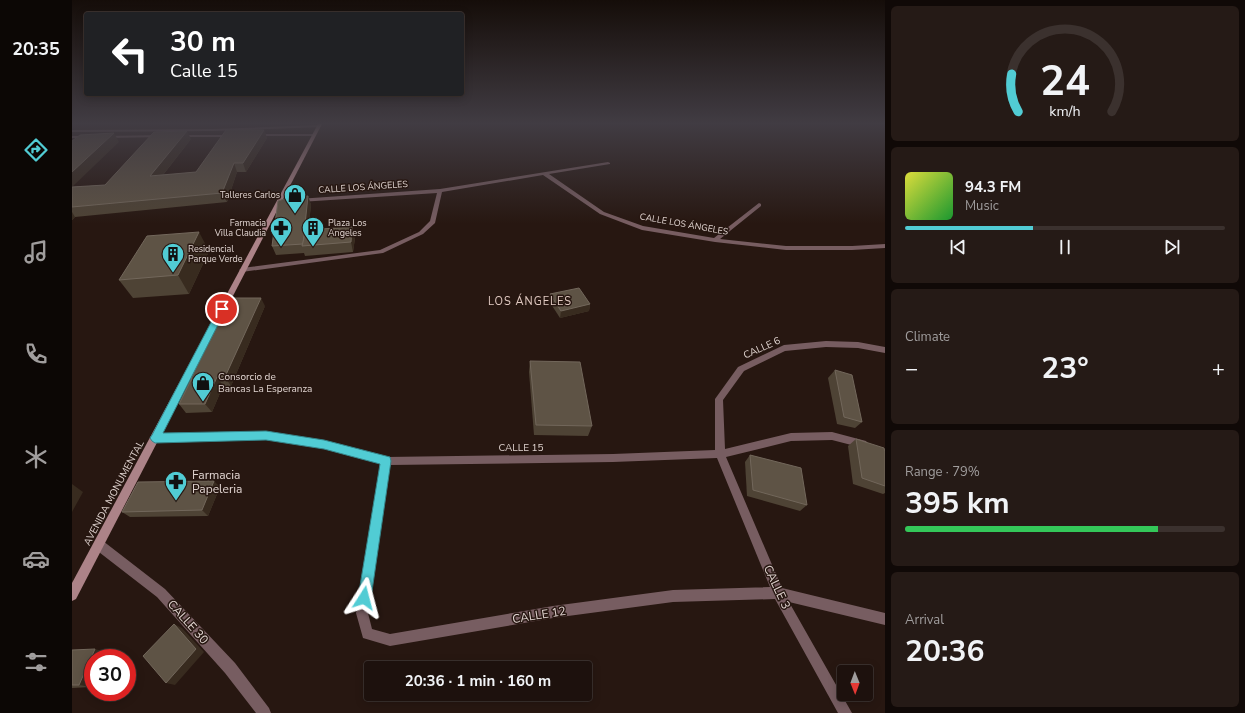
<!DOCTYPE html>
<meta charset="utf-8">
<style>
:root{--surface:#1d110d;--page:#251a16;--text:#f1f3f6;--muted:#a09d9d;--line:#3b312e;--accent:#51ccd4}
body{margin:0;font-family:"Nunito Sans",sans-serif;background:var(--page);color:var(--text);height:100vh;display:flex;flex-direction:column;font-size:15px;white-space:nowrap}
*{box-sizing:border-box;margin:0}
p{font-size:13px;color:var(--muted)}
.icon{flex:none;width:22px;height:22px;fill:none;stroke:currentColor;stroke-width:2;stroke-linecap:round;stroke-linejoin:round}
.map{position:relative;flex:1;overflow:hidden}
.sheet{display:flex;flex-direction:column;gap:6px;padding:6px;background:#100907;width:360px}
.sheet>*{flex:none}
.top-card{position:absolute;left:12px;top:12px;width:380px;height:84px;border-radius:4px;box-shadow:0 2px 10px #0003,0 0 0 1px var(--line);background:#202124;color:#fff;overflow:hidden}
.needle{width:26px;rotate:179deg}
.controls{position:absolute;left:765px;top:665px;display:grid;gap:8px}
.controls a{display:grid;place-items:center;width:36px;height:36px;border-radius:4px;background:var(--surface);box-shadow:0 2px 10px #0003,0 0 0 1px var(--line);font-size:20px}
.speed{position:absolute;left:12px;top:649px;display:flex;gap:8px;font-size:20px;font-weight:700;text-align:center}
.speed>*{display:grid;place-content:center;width:52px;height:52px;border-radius:50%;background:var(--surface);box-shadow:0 2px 10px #0003,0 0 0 1px var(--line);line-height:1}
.speed .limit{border:6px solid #d22;background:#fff;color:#111}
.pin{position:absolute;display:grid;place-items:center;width:34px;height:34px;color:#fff;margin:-17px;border:2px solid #fff;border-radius:50%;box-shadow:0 1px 4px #0007}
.me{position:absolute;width:44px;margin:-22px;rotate:9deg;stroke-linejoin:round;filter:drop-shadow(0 0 3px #0008)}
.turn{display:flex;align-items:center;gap:14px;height:84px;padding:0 20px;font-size:18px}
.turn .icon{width:52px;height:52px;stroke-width:2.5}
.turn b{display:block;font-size:28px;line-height:34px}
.big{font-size:30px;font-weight:700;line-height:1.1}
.sheet .card{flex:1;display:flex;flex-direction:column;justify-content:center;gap:6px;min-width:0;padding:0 14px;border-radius:6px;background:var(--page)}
.sheet .dial{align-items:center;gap:0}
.dial svg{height:104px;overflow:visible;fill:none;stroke:var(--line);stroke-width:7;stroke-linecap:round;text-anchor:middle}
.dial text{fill:var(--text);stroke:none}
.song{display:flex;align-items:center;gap:12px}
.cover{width:48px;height:48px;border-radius:6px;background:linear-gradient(135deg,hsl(60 70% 55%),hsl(130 70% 35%))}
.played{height:4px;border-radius:2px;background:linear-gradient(90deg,var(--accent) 40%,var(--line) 40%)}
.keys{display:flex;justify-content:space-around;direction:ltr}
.heat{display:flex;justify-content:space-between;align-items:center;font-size:22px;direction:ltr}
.charge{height:6px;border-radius:3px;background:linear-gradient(90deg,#34c759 79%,var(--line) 0)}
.trip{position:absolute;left:292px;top:661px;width:228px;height:40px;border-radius:4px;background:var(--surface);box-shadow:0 2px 10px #0003,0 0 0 1px var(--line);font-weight:700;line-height:40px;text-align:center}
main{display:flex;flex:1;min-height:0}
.dock{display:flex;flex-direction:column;width:72px;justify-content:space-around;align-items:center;background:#0c0705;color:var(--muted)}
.dock .icon{width:28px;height:28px}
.dock .active{color:var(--accent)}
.dock b{font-size:18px;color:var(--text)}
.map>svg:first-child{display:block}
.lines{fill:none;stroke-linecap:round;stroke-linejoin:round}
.street{fill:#775d61;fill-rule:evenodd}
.secondary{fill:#ac8388;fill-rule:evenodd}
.wall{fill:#4e4335}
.shaded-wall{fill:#382b1f}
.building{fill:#5e5345;stroke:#72675b}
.route{fill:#51ccd4;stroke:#35858a}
.labels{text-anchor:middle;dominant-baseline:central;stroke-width:3;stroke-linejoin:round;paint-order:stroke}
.far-street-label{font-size:9px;fill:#e0d4d0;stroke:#271711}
.far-poi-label{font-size:9px;fill:#e0d4d0;stroke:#271711;text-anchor:end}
.street-label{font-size:10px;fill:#e0d4d0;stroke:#271711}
.poi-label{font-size:10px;fill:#e0d4d0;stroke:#271711;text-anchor:start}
.neighbourhood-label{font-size:11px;letter-spacing:1px;fill:#e0c9c1;stroke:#271711}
.near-poi-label{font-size:12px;fill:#e0d4d0;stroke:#271711;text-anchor:start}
.near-street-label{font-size:12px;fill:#e0d4d0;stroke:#271711}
</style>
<main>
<nav class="dock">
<b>20:35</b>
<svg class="icon active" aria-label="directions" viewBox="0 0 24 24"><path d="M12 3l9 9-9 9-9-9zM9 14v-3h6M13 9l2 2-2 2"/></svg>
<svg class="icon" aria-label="music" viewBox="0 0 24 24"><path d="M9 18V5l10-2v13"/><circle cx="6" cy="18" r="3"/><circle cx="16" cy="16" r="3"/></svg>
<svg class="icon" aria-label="phone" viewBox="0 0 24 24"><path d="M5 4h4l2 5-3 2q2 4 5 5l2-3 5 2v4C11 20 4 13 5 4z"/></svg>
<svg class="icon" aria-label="climate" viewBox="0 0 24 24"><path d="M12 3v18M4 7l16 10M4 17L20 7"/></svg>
<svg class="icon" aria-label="car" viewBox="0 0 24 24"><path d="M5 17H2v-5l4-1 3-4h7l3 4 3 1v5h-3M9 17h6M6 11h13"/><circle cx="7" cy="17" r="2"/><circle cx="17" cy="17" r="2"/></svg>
<svg class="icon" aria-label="filters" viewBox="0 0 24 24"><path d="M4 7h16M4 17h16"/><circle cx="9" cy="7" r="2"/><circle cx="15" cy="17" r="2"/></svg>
</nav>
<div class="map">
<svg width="813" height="713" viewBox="0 0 813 713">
<rect width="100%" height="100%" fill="#271711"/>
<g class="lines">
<g class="street">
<path d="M247,125h2v2l-108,4 -141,1v-2l141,-1z"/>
<path d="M183,134h59l2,1 -2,1h-61v-1z"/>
<path d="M89,135h2v2l-58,1 -2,-1 2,-1z"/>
<path d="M107,135h52l2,1 -2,1h-54v-2z"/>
<path d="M0,136h15l2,1 -2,1h-15z"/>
<path d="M536,162l2,1v1l-61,10 55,38 39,14 71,12 45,-35 2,1v2l-41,33 66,7h66l33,-2v4l-33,2h-66l-71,-8 -73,-12 -42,-16 -57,-39 -101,17 -7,31 -12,11 -40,19 -141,19 -3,-2 3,-2 138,-18 39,-18 11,-11 7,-28 -137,9 -2,-1v-2l142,-10z"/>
<path d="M754,341l32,1 27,5v6l-27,-5 -32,-1 -41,4 -41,20 -21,29 2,49 66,-16 41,-1 34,9 2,3 -2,3 -3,1 -31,-8 -41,1 -65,16 56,131 103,25v12l-96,-23 63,111h-14l-63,-114 -102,3 -120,16 -163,28 -27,-8 -7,-25 25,-149 -57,-15 -58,-10 -111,3 -3,-1 -2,-3 2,-3 3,-1 111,-3 58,10 62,16 227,-3 102,-4v-51l23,-32 46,-22zM645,458l53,129 -97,3 -120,16 -163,28 -18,-5 -4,-16 22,-148 223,-3z"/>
<path d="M27,540l4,1 62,48 70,74 34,45 2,5h-15l-31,-40 -68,-76 -62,-48 -1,-4 1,-4z"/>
</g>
<path class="secondary" d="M246,124h4l-246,475 -4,2v-18z"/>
</g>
<g class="wall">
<path d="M192,130l3,8 -21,34h-9l-10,30 -152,15 -3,3v-33l33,-2 86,-46 -28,36 33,-3z"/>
<path d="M236,196l3,9 -3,25 44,-3 3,11 -2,14 -48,4 -1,-3 -28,2 -4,-9z"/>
<path d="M137,251l-20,43 -56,4 -14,-18z"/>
<path d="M478,294l40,10 -1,7 -29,7 -11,-17z"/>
<path d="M193,306l-34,80h-8l-11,26 -26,1 -7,-9 12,-25 -2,-1z"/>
<path d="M458,361l62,65 -4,10 -54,-1 -5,-63z"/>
<path d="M763,370l27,52 -7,6 -18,-4 -9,-46z"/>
<path d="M784,439l29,13v41l-2,1 -30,-10 -5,-38z"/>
<path d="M678,455l57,50 -7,6 -53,-15 -2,-34z"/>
<path d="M148,487l-12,29 -78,1 -8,-5z"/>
<path d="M0,650l34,2 -3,6h-10v24l-2,5 -19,1z"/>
</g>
<g class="shaded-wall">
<path d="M192,130l3,8 -21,34 -3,-9z"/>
<path d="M115,131l4,8 -36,46 -5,-9z"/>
<path d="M42,133l5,9 -47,45v-15z"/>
<path d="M162,163l3,9 -10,30 -5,-9z"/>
<path d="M236,196l3,9 -4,41 -4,-2z"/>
<path d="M0,212l3,5 -3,3z"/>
<path d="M280,227l3,11 -2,14 -2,-10z"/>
<path d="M127,232l10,19 -20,43 -11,-19z"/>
<path d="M189,298l4,8 -34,80 -6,-9z"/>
<path d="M518,304l-1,7 -29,7 1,-7z"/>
<path d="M145,377l6,9 -11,26 -7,-8z"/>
<path d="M142,481l6,6 -12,29 -6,-6z"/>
<path d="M0,484l11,8 -11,20z"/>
<path d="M102,624l8,4 22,24 -29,33 -9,-2z"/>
<path d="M23,649l11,3 -3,6h-10v24l-2,5 -12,-2z"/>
</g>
<g class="building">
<path d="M154,130h38l-21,33h-9l-12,30 -150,14v-20l33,-2 49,-53 33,-1 -37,45 46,-4z"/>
<path d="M42,133l-42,39v-31l8,-6z"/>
<path d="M236,196l-5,48 -31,2 6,-45 9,-3z"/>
<path d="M280,227l-1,15 -49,4 4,-16z"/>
<path d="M127,232l-21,43 -59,5 28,-44z"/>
<path d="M507,288l11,16 -29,7 -11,-17z"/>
<path d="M159,298h30l-36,79h-8l-12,27h-26l13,-26h-3z"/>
<path d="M458,361l50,1 12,64 -56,-1z"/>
<path d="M763,370l17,5 10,47 -18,-5z"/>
<path d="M784,439l28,9 1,4v34l-23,-8z"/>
<path d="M678,455l51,13 6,37 -54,-15z"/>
<path d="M142,481l-12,29 -80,2 16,-30z"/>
<path d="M102,624l22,25 -30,34 -23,-27z"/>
<path d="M23,649l-16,36h-7v-35z"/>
</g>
<linearGradient id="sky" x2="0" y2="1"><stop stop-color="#150d09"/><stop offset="0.55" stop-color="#413c43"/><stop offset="1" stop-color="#413c43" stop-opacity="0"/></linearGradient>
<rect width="813" height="224" fill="url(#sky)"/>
<path class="route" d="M150,306l4,3 -63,124 103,-2 58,9 66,17 1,4 -20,137 -2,5 -5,2 -4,-2 -2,-5 22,-134 -56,-15 -58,-9 -111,3 -3,-2 -2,-3 2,-3 66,-126z"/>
<defs>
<g id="shop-pin" transform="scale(1.15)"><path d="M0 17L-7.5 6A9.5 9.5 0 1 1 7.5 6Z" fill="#51ccd4" stroke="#271711"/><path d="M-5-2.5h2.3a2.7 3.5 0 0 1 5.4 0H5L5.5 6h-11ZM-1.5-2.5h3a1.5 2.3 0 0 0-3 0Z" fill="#111"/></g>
<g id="pharmacy-pin" transform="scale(1.15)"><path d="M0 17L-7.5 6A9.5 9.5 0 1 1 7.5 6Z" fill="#51ccd4" stroke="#271711"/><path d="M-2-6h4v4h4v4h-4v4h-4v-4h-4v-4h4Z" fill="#111"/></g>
<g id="building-pin" transform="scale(1.15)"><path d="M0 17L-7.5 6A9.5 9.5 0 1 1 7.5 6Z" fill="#51ccd4" stroke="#271711"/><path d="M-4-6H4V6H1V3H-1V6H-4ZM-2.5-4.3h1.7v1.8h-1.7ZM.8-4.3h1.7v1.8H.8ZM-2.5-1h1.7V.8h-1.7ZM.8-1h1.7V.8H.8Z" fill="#111"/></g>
</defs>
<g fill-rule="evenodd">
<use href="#shop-pin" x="223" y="195"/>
<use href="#pharmacy-pin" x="209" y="228"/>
<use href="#building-pin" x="241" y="228"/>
<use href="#building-pin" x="101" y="254"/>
<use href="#shop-pin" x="131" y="383"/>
<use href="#pharmacy-pin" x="104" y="482"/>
</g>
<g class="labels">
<g class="far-street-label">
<text transform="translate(291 187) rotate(-4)">CALLE LOS ÁNGELES</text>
<text transform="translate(612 224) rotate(10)">CALLE LOS ÁNGELES</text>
</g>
<g class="far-poi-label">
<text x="208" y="195">Talleres Carlos</text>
<text x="194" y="223">Farmacia<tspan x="194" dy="10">Villa Claudia</tspan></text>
<text x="256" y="223" text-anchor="start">Plaza Los<tspan x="256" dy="10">Angeles</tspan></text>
<text x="116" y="249" text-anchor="start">Residencial<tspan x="116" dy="10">Parque Verde</tspan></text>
</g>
<g class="street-label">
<text transform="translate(690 348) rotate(-24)">CALLE 6</text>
<text x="449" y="448">CALLE 15</text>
<text transform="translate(42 493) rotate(-62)">AVENIDA MONUMENTAL</text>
</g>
<g class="poi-label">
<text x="146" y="377">Consorcio de<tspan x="146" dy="12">Bancas La Esperanza</tspan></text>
</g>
<g class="neighbourhood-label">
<text x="458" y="301">LOS ÁNGELES</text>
</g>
<g class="near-poi-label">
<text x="120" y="475">Farmacia<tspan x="120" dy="14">Papeleria</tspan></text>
</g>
<g class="near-street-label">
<text transform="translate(705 587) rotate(65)">CALLE 3</text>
<text transform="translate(467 615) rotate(-9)">CALLE 12</text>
<text transform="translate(116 622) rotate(48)">CALLE 30</text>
</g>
</g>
</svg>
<div class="controls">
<a><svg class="needle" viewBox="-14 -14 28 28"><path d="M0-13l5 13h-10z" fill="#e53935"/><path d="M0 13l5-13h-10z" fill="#a09d9d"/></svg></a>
</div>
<div class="speed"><div class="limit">30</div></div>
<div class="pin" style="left:150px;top:309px;background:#d93025"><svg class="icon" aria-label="arrive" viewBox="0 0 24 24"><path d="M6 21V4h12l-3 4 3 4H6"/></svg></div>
<svg class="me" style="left:292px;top:598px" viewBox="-20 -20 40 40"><path d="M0-17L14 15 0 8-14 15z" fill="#51ccd4" stroke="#fff" stroke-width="4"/></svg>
<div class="trip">20:36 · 1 min · 160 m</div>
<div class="top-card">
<div class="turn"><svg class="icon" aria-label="left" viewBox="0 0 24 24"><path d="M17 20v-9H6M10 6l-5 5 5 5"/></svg><div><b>30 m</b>Calle 15</div></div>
</div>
</div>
<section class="sheet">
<div class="card dial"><svg viewBox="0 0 100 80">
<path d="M14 69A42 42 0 1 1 86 69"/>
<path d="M14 69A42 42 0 0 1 9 40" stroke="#51ccd4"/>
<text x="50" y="56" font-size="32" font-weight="700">24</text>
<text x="50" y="72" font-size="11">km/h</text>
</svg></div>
<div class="card">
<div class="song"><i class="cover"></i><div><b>94.3 FM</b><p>Music</p></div></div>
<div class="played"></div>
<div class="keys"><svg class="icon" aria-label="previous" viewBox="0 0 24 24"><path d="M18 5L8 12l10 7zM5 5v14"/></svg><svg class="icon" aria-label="pause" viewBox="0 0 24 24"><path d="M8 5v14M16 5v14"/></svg><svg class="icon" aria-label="next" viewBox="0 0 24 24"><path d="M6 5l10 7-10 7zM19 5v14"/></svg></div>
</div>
<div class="card"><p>Climate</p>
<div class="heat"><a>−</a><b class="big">23°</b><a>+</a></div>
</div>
<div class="card"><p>Range · 79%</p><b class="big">395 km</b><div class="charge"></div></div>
<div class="card"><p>Arrival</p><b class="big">20:36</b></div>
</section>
</main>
